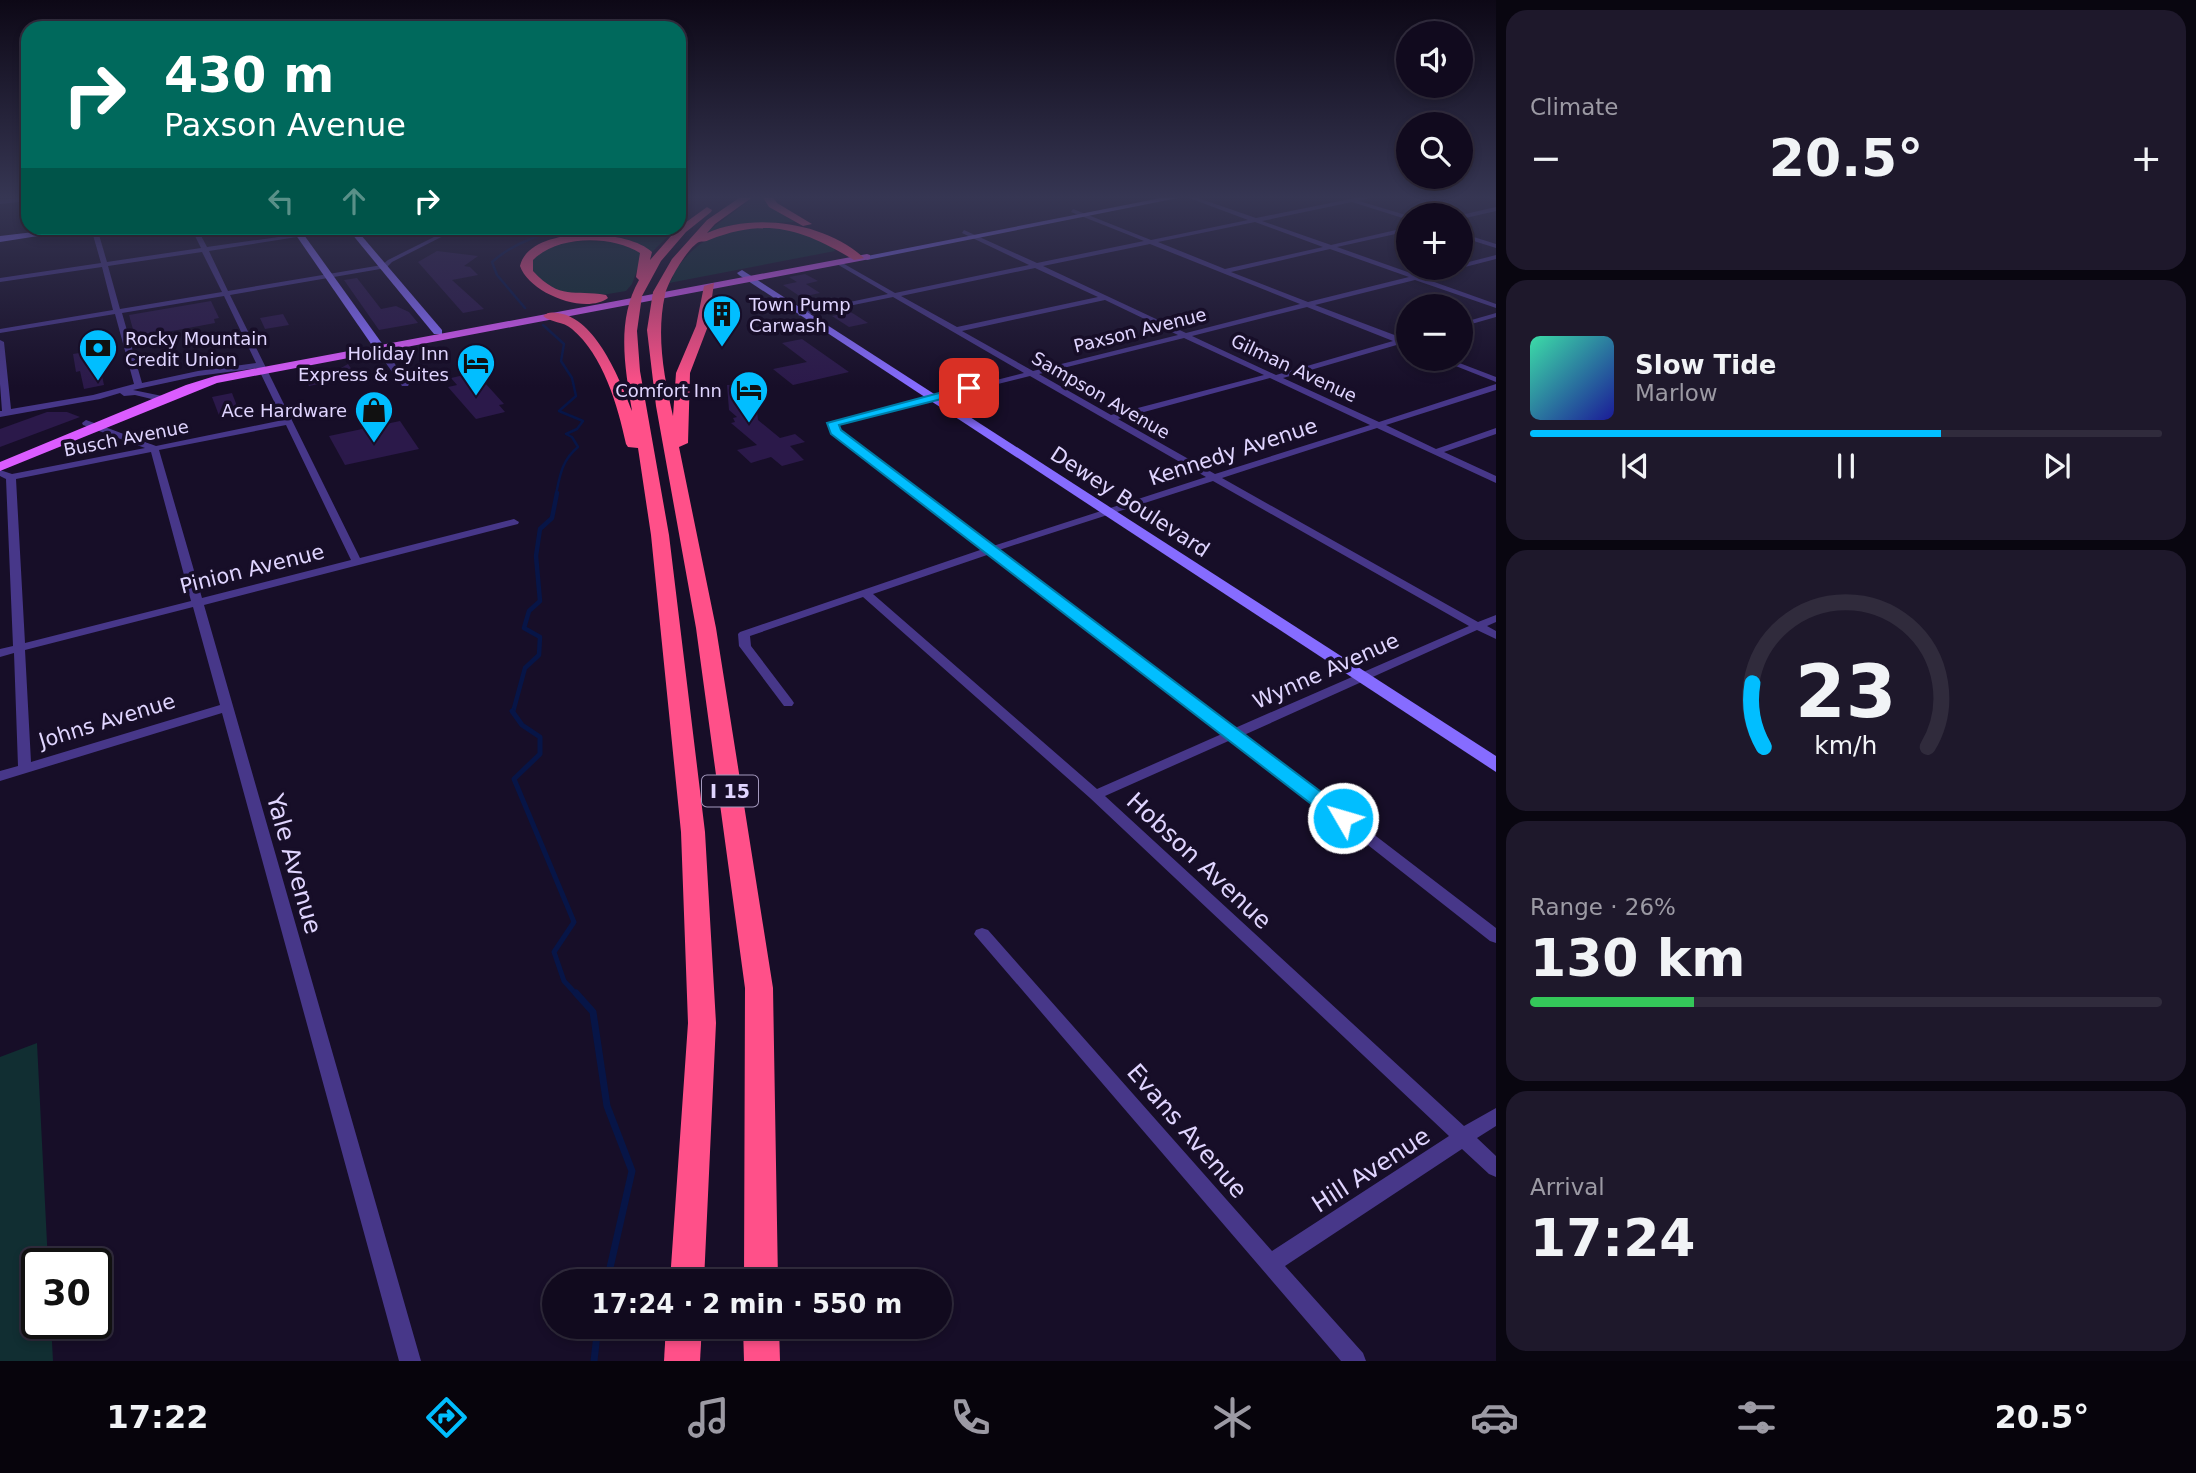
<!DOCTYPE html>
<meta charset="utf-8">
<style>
:root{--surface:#110a1e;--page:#1e182b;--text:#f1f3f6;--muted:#9c9aa4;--line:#302b3c;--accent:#01beff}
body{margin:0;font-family:"DejaVu Sans",sans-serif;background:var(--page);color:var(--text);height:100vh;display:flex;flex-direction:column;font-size:26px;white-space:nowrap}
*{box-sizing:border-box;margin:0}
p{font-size:23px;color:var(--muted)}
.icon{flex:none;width:38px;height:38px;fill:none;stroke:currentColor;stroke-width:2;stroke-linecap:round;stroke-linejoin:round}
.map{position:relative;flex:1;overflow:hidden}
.details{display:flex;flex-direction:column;gap:10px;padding:10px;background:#090610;width:700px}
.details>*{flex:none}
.top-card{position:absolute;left:21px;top:21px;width:665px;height:214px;border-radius:21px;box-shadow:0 4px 10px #0003,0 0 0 2px var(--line);background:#00695c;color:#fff;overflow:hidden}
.controls{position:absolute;left:1396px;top:21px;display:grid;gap:14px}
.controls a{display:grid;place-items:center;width:77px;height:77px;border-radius:50%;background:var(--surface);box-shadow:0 4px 10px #0003,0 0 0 2px var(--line);font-size:35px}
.speed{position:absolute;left:21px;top:1248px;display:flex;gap:14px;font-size:35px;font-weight:700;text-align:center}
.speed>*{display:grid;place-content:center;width:91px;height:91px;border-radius:50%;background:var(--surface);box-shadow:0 4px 10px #0003,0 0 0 2px var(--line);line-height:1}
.speed .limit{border:4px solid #111;border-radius:10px;background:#fff;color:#111}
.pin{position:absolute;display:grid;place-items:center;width:60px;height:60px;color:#fff;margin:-30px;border-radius:14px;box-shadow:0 4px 10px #0006}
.me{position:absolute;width:77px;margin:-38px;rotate:308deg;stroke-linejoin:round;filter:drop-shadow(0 0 5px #0008)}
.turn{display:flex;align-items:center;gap:24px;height:147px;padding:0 28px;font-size:32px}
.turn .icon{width:91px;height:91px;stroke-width:2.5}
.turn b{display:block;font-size:49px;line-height:60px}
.lanes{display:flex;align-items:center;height:66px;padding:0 28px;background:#0003;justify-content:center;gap:35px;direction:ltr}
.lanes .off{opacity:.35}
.big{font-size:52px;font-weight:700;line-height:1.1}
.details .widget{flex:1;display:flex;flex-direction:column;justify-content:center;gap:10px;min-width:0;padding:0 24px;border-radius:21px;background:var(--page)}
.details .dial{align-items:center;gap:0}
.dial svg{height:182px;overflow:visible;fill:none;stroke:var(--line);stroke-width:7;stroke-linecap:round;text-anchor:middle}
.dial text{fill:var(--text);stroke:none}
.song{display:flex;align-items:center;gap:21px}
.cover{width:84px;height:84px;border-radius:10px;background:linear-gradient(135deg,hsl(160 70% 55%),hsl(240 70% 35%))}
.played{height:7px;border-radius:4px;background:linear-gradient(90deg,var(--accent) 65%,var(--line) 65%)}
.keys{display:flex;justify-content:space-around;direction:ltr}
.heat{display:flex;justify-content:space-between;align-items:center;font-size:38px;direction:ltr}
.charge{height:10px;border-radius:5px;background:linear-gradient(90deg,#34c759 26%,var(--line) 0)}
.trip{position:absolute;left:542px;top:1269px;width:410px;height:70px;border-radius:35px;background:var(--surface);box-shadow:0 4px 10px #0003,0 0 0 2px var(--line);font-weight:700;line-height:70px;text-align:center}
.tabs{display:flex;height:112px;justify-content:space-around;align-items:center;background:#07040c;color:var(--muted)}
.tabs .icon{width:49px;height:49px}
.tabs .current{color:var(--accent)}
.tabs b{font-size:32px;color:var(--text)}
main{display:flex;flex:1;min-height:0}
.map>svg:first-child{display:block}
.green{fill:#112e32}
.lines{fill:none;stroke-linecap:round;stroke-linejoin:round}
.stream-far3{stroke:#071547;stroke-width:2.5}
.stream-far2{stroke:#071547;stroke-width:4.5}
.stream-far1{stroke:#071547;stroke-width:5}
.stream{stroke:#071547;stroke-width:7}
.building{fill:#2b194a}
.street{fill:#473789;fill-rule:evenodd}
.secondary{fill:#866cff;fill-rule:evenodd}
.primary{fill:#db5cff;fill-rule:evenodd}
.highway{fill:#ff5089;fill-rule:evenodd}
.route{fill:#01beff;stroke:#017ca6;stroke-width:2}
.labels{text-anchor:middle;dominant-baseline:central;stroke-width:7;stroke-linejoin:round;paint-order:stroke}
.far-poi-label{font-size:18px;fill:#e0d5ff;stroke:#170e28;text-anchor:end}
.far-street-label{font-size:18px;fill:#e0d5ff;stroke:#170e28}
.shield{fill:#170e28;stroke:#a499be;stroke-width:2}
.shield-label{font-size:19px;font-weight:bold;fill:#e0d5ff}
.street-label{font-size:21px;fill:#e0d5ff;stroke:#170e28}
.near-street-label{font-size:24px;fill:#e0d5ff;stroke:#170e28}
</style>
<main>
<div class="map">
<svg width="1496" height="1361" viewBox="0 0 1496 1361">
<rect width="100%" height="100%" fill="#170e28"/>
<g class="green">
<path d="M755,196h7l8,11 25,15 -58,2 -30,8z"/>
<path d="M746,226l51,4 37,18 1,3 -166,32 4,-6 -2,-2c26,-33 35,-38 75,-49z"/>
<path d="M639,228h37l-24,24 -20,-11 -37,-6z"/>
<path d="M584,240l26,1 29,9 3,7 -10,27 -6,7 -24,4 -46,-3 -24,-20v-16l24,-12z"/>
<path d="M37,1043l11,220 -11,1v59h14l2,38h-53v-304z"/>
</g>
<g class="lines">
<g class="stream-far3">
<path d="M525,308l-28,-33 -5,-13c24,-21 51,-29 82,-34"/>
<path d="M543,325l21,19 -3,17 11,17 4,18 -17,15 24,10 -6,8 -11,5 6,3 6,10c-16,13 -18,28 -22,47"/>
</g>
<path class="stream-far2" d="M513,712l12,-44 14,-13 1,-18 -16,-9 5,-17 11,-10 -4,-45 4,-27 12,-11 5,-25"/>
<path class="stream-far1" d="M512,711l10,14 18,12v17l-26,25 60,143 -20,30 10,29 13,14"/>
<g class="stream">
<path d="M576,993l17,19 14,94 25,65 -25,110"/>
<path d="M594,1361l4,-35"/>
</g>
</g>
<g class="building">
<path d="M437,251l41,5 -14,10 6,1 8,8 -26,5 32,29 -21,4 -45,-51z"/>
<path d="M805,274l13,7 -12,3 14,9 -19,4 -18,-12 14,-3 -8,-5z"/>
<path d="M357,278l24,31 15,-3 13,6 9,11 -39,7 -35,-50z"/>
<path d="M211,301l8,17 -5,1 1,4 -64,12h-8l-2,-4 -7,2 -5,-18z"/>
<path d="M850,312l4,2 14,9 -19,4 -17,-11z"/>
<path d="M283,314l6,11 -24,4 -5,-11z"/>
<path d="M802,339l47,33 -56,13 -20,-16 34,-7 -25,-19z"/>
<path d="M95,343l9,42 -20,4 -4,-18 -4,1 -3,-18 12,-2 -2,-7z"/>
<path d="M348,364l8,12 -47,10 -6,-11 38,-7z"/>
<path d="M464,375l6,8 9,-2 6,2 19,21 -5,1 6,7 -29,7 -28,-32 9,-2 -6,-7z"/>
<path d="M754,384l4,36 22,18 15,-4 10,8 -15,4 14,14 -22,6 -11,-9 -20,6 -14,-13 20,-5 -26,-22 4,-1 -2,-4 4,-1 -8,-7 -2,-25z"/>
<path d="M232,393l8,21 -20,4 -8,-21z"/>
<path d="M47,412h20l13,5 -80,30v-18z"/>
<path d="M400,421l19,28 -74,16 -16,-29z"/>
</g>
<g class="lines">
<g class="street">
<path d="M1184,196h8l64,22 109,-22h11l-17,5 50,15v4l-57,-18 -90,19 69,24 78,-18v4l-72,16 79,28 31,-7h10l-34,10 73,26v4l-81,-28 -100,25 90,34 4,3v5l-9,-3 -117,34 96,44 117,-38v6l-110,35 50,24 60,-21v6l-52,18 52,24v7l-119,-55 -155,50 256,144 18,-7v7l-9,4 9,5v8l-19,-9 -233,105 252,193v15l-6,-2 -257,-202 -128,57 359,330 32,-18v18l-19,12 19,18v21l-7,-3 -27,-25 -177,117 78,87 3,8h-25l-367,-427 2,-4 6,-2 6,2 284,321 177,-115 -359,-338 -227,-201 -113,39 1,10 41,54 2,3 -2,3h-8l-45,-60 -1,-12 2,-2 243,-83 -151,-116 -4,-10 196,-50 -131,-76 -94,19 -1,-2 4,-2 86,-18 -53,-31v-2h4l56,32 134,-28 -67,-32 2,-3 73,33 107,-22 -73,-29 2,-3 78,31 97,-20zM1255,222l68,25 -98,22 -67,-27zM1150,244l150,60 -114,29 -143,-67zM1330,249l79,28 -101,25 -77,-30zM1035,268l63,29 -141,30 -56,-31zM1105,300l73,35 -145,36 -71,-40zM1307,307l86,34 -117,34 -84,-39zM1184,338l80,37 -153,40 -72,-41zM1030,376l176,101 -213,69 -154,-116 -2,-6zM1270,378l100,47 -155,49 -97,-55zM1213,481l256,145 -234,102 -236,-178zM990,554l234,179 -127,56 -224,-195z"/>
<path d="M1485,196h11v4l-10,-3z"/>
<path d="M28,197v4l-28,3v-4z"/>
<path d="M1496,207v4l-35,8v-4z"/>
<path d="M91,228h6l10,34 94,-14 -10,-20h6l10,19 135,-19h12l-145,23 19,40 154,-26 6,-5 64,-32h7l-67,34 -6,6 -156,27 130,263 154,-39 5,3 -1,2 -314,81 217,756h-22l-177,-648 -222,68v-10l18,-5 -4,-113 -14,4v-8l13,-3 -7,-167 -6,-3v-6l12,4 133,-26 -62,-23 -1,-2 4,-3 70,26 127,-26 -25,-52 -60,8 -65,14 34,7v4l-3,1 -29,-7 -11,1 -4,-3 -20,6 -100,18v-6h2l-2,-27v-44l4,2 7,67 82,-14 41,-11 -19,-70 -115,19v-4l113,-19 -11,-43 -102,15v-4l101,-15zM202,252l20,40 -102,17 -12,-43zM224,296l32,67 -58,8 -56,12 -20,-70zM286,425l65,135 -149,38 -43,-148zM151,452l40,149 -166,42 -9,-164zM193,607l27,98 -189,57 -6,-112z"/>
<path d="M1461,233l35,11v4l-35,-11z"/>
<path d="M1496,255v4l-35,9h-1l1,-4z"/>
<path d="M1496,313v4l-35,10v-4z"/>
<path d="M377,347h6l26,37 -1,2h-6l-26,-37z"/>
<path d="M1438,359h11l47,18v5z"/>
</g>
<g class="secondary">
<path d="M1171,196h17l-321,64 -5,-3z"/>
<path d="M68,228h21l-89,14v-6z"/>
<path d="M291,228h8l87,121 -2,2h-8z"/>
<path d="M347,228h8l87,102v4h-8z"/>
<path d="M742,270l754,486v16l-757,-497 -2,-2z"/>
</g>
<path class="primary" d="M867,254l3,1v4l-653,124 -217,88v-9l186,-77 29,-9z"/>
<g class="highway">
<path d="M742,196h12l-39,28 -8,9c46,-21 119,-11 157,25l-10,2c-52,-31 -87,-43 -145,-20 -3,2 -7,1 -10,2 -11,5 -32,41 -34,53 -9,40 -1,82 8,121l3,-43 20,-47 8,-40 10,-3 -6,43 -18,47 -2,70 -9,4 37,181 57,360 5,293h-34l1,-293 -49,-360 -40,-222 -9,-76 6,-38 19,-33 35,-39z"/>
<path d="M762,196h10l5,7 35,21 -9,2 -34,-19z"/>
<path d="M707,207l5,3 -1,2 -25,20 -25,29 -19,35 -5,35 3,40 29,164 36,297 11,191 -12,258h-34l18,-258 -7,-191 -30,-297 -13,-87 -10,-1 -2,-3c-8,-38 -23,-89 -54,-115 -9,-8 -21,-6 -29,-13 5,-4 8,-4 15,-3 38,5 62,67 74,98 -7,-44 -16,-90 7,-131l-3,-3 4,-24c-29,-18 -82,-18 -107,7v11c28,30 40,18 73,24l2,3c-23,17 -79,-5 -88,-32 9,-41 107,-38 132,-14l-2,8 28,-32z"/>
<path d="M666,1326h36l-2,35h-36z"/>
<path d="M743,1326h36l1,35h-36z"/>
</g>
</g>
<linearGradient id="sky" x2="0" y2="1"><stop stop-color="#0d0816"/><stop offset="0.51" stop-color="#363653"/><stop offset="1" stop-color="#363653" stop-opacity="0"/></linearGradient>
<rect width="1496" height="387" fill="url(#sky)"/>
<path class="route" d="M969,385l4,1v5l-134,34 2,5 508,383 3,5 -3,5h-13l-505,-389 -4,-11z"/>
<defs>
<g id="building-pin" transform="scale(2.0125)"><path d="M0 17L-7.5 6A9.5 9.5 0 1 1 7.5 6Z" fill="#01beff" stroke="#170e28"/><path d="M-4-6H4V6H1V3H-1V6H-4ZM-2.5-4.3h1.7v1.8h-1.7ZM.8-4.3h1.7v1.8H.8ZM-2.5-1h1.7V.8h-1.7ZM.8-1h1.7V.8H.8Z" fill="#111"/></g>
<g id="bank-pin" transform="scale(2.0125)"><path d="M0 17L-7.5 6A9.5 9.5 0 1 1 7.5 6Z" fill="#01beff" stroke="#170e28"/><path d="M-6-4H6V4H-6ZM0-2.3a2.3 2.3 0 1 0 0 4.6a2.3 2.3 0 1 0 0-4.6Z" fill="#111"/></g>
<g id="hotel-pin" transform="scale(2.0125)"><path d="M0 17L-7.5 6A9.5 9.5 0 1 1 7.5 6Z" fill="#01beff" stroke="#170e28"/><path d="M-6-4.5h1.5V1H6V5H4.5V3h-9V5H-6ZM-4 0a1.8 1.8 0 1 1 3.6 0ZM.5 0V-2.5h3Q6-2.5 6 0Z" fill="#111"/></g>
<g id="shop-pin" transform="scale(2.0125)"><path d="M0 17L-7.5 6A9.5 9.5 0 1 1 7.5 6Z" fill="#01beff" stroke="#170e28"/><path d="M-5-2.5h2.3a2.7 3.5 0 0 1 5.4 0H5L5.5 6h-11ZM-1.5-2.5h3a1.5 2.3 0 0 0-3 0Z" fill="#111"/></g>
</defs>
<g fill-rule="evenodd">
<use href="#building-pin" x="722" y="314"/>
<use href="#bank-pin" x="98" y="348"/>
<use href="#hotel-pin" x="476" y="363"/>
<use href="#hotel-pin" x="749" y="390"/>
<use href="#shop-pin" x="374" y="410"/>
</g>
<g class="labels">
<g class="far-poi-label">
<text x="749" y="304" text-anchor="start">Town Pump<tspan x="749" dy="21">Carwash</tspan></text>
<text x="125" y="338" text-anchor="start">Rocky Mountain<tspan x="125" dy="21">Credit Union</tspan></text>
<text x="449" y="353">Holiday Inn<tspan x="449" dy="21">Express &amp; Suites</tspan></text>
<text x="722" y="390">Comfort Inn</text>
<text x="347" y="410">Ace Hardware</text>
</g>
<g class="far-street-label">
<text transform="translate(1140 330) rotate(-14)">Paxson Avenue</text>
<text transform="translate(1294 368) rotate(25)">Gilman Avenue</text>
<text transform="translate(1101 395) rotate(30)">Sampson Avenue</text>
<text transform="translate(126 438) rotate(-11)">Busch Avenue</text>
</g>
<rect class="shield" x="702" y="775.5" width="56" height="31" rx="5"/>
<g class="shield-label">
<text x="730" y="791">I 15</text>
</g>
<g class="street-label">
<text transform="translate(1233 452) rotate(-18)">Kennedy Avenue</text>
<text transform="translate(1130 502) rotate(33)">Dewey Boulevard</text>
<text transform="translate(252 569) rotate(-14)">Pinion Avenue</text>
<text transform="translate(1326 671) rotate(-24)">Wynne Avenue</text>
<text transform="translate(107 721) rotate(-17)">Johns Avenue</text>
</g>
<g class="near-street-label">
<text transform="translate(1199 861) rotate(43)">Hobson Avenue</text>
<text transform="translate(294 864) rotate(74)">Yale Avenue</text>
<text transform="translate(1187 1131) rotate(49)">Evans Avenue</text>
<text transform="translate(1371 1170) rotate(-33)">Hill Avenue</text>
</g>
</g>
</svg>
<div class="controls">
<a><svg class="icon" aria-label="sound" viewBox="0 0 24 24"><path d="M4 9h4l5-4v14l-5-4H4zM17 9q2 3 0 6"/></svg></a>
<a><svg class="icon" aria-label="search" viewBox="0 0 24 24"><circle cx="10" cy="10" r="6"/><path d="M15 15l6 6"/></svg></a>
<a>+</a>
<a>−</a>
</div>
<div class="speed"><div class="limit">30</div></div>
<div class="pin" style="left:969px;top:388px;background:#d93025"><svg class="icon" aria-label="arrive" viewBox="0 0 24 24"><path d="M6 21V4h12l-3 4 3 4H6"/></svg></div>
<svg class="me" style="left:1343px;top:818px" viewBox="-20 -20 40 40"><circle r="17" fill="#01beff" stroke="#fff" stroke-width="3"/><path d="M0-11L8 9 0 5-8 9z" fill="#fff"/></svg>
<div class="trip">17:24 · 2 min · 550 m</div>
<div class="top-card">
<div class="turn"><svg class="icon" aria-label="right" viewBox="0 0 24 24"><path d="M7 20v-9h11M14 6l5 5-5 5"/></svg><div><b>430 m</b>Paxson Avenue</div></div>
<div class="lanes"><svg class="icon off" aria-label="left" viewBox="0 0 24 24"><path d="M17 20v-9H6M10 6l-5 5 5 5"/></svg><svg class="icon off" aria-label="ahead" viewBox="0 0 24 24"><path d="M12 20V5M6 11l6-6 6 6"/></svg><svg class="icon" aria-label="right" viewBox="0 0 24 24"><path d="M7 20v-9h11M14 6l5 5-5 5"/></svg></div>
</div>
</div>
<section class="details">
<div class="widget"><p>Climate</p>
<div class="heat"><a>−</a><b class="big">20.5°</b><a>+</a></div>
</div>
<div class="widget">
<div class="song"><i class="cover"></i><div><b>Slow Tide</b><p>Marlow</p></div></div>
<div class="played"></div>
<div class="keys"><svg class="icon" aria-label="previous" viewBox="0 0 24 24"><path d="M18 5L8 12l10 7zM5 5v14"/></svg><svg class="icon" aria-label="pause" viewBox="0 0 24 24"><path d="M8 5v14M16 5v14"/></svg><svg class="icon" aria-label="next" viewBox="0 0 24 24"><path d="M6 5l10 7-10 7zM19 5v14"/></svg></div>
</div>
<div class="widget dial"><svg viewBox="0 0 100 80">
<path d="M14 69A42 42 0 1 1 86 69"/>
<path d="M14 69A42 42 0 0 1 9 41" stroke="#01beff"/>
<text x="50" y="56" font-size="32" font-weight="700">23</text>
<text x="50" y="72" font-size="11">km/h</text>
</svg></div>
<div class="widget"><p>Range · 26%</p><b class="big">130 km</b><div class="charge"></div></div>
<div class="widget"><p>Arrival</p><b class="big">17:24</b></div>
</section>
</main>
<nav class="tabs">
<b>17:22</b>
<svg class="icon current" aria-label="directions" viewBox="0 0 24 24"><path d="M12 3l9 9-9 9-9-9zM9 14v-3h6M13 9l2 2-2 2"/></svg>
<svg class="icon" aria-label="music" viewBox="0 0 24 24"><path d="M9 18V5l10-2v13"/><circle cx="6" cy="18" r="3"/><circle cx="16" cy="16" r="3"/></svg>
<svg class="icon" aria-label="phone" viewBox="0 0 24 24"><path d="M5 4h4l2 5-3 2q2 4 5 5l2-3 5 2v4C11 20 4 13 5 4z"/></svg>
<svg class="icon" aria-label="climate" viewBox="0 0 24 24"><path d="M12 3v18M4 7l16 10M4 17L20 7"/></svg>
<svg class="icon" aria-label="car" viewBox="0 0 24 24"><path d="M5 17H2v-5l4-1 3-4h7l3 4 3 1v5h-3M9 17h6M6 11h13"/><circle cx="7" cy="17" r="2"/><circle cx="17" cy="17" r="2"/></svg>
<svg class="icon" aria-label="filters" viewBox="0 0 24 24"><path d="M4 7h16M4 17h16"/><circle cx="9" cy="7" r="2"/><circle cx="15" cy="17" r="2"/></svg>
<b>20.5°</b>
</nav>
